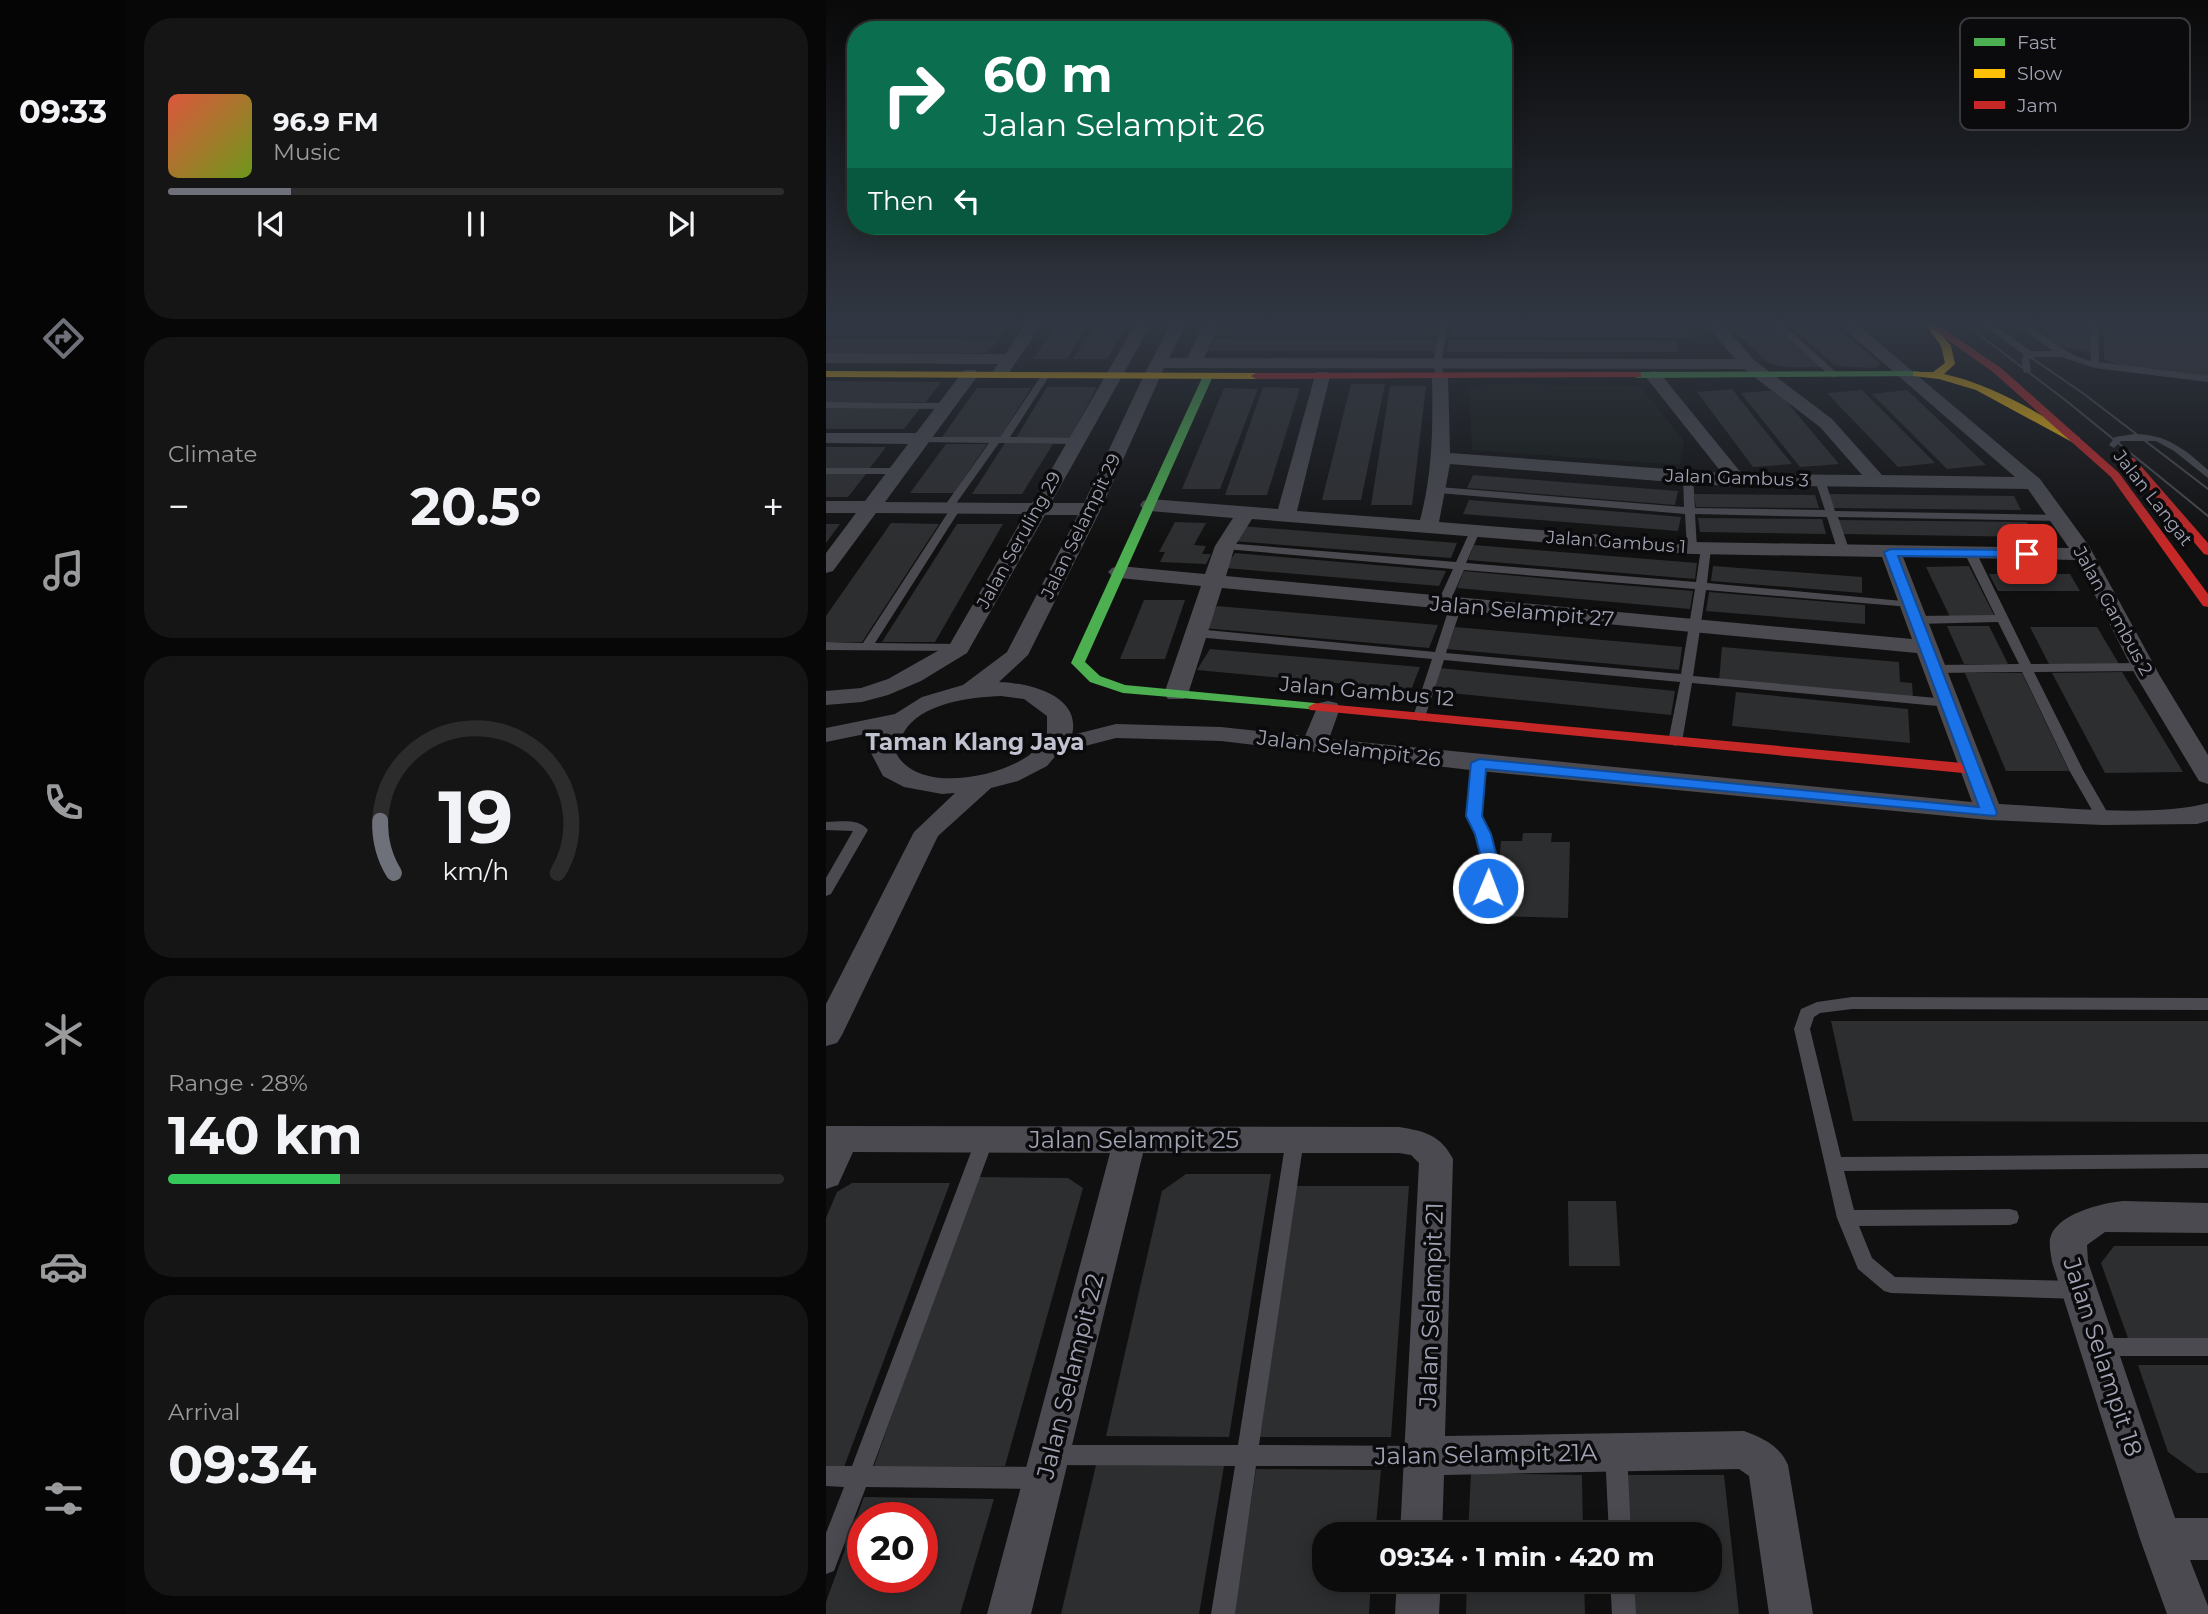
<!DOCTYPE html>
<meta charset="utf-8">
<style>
:root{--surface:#0c0c0c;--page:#151515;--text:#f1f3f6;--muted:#9a9b9d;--line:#2c2c2d;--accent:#6e707a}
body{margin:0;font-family:Montserrat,sans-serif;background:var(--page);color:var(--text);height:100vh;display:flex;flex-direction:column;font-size:26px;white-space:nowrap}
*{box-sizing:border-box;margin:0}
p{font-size:23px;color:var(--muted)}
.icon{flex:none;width:38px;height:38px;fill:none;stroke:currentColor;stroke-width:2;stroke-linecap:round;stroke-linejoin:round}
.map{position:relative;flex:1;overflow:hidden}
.sheet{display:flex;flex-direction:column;gap:18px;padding:18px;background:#070707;width:700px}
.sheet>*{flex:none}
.hud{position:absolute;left:21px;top:21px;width:665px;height:214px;border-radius:28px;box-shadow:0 4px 18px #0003,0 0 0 2px var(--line);background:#0b6e4f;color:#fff;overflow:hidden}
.speed{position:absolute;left:21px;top:1502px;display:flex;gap:14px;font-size:35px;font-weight:700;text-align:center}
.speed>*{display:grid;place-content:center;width:91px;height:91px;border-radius:50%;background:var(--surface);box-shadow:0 4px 18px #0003,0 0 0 2px var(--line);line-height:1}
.speed .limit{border:10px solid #d22;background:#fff;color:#111}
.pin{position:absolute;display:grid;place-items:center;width:60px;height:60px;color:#fff;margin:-30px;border-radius:14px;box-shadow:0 4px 10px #0006}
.me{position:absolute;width:77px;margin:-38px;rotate:1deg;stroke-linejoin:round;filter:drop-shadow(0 0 5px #0008)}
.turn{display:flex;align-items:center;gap:24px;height:147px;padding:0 21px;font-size:32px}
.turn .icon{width:91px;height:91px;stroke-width:2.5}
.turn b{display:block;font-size:49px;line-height:60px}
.then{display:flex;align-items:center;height:66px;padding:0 21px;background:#0003;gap:14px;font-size:26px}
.big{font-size:52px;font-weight:700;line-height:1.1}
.sheet .tile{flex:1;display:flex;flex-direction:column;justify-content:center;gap:10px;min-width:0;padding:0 24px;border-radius:28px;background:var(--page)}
.sheet .dial{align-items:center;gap:0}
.dial svg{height:182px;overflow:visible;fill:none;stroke:var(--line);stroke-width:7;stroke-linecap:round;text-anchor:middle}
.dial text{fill:var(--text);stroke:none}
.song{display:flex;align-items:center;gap:21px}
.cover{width:84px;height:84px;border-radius:10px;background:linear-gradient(135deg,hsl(10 70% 55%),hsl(80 70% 35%))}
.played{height:7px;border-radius:4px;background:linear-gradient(90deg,var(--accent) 20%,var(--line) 20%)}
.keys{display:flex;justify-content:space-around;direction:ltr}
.heat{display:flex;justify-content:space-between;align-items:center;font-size:38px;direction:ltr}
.charge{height:10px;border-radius:5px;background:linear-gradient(90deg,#34c759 28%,var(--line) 0)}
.trip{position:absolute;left:486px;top:1522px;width:410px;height:70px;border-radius:28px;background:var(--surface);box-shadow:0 4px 18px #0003,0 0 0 2px var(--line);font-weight:700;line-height:70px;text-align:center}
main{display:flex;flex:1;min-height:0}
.tab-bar{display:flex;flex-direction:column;width:126px;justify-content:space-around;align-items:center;background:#050505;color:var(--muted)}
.tab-bar .icon{width:49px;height:49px}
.tab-bar .on{color:var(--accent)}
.tab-bar b{font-size:32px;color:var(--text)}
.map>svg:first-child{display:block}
.green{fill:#151a16}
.building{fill:#2d2e30;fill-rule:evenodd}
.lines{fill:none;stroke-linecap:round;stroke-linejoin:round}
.lane{fill:#4a4a50;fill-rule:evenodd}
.street{fill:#4a4a50;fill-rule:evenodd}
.fast{fill:#4caf50;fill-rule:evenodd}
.slow{fill:#ffc107;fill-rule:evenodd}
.jam{fill:#c62828;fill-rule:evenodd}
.tram{stroke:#4a4a4e;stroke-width:2}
.route{fill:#1a73e8;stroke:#114b97;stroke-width:2}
.labels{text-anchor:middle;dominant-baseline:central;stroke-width:7;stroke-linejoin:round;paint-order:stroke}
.far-street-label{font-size:18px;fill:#a0a3b3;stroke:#0b0a0c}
.street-label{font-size:21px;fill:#a0a3b3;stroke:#0b0a0c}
.neighbourhood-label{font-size:23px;font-weight:bold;fill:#c1c2cf;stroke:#0b0a0c}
.near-street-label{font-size:24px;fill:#a0a3b3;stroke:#0b0a0c}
.key{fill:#0b0a0c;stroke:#38383e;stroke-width:2}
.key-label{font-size:19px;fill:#a0a3b3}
</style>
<main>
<nav class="tab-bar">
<b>09:33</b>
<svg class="icon on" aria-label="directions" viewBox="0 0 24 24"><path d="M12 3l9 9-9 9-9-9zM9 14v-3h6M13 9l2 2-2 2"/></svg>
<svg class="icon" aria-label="music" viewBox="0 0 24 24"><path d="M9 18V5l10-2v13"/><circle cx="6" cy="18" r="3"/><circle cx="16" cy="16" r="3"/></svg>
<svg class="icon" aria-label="phone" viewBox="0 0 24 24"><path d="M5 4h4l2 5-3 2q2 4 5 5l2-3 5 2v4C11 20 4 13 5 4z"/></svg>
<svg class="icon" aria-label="climate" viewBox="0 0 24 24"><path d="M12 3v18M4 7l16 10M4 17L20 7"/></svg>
<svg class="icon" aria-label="car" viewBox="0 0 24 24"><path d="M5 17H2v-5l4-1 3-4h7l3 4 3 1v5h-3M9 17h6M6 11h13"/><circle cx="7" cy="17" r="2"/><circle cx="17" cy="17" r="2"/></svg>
<svg class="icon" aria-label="filters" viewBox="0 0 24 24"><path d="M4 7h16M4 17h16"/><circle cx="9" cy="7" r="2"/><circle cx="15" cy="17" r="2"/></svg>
</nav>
<section class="sheet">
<div class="tile">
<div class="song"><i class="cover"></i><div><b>96.9 FM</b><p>Music</p></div></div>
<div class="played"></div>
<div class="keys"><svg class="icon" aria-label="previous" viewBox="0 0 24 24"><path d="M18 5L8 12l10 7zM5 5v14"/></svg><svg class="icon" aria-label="pause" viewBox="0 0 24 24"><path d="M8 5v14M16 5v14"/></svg><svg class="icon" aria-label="next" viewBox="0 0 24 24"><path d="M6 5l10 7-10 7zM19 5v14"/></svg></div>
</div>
<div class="tile"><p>Climate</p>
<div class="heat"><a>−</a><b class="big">20.5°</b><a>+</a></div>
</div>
<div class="tile dial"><svg viewBox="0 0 100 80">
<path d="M14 69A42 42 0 1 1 86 69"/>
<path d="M14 69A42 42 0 0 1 8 46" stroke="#6e707a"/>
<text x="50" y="56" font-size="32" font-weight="700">19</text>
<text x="50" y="72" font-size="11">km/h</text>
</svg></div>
<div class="tile"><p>Range · 28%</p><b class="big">140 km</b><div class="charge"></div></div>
<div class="tile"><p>Arrival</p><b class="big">09:34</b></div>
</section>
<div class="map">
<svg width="1382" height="1614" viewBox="0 0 1382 1614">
<rect width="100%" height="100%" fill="#101010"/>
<path class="green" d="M662,384l152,2 44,55 -4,24 -208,-15 -3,-61z"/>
<g class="building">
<path d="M233,321h32l-24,38h-34z"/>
<path d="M271,321h33l-23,38h-34z"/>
<path d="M898,321h47l51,46h-36l-18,-4z"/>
<path d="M959,321h45l51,43 -6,4 -40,-2z"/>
<path d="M1227,321h37l1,32 -32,-7 -11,-8v-11z"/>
<path d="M1278,321h104v56l-71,-8 -33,-9z"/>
<path d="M0,324h183l-9,12h-174z"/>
<path d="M395,324l219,1 -2,12 -223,-1z"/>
<path d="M625,325l231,1 1,6h6l2,6 -241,-1z"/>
<path d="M0,338h124l49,1 -11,14h-162z"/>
<path d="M388,338l223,1 -1,12h-228z"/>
<path d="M622,340h227l3,12h-231z"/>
<path d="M0,381l115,1 -15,20h-100z"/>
<path d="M525,384h34l-24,116h-39z"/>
<path d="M564,386h36l-14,119h-41z"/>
<path d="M221,387h50l-27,51h-54z"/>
<path d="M437,387l37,1 -33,107h-42z"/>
<path d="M151,388h54l-31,49h-58z"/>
<path d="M398,388l34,1 -38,100h-38z"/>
<path d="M906,389l26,33 34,42 -39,3 -56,-75z"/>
<path d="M951,390l62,74 -39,3 -59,-74z"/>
<path d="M1036,390l73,73 -37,4 -71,-74z"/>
<path d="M1081,390l35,33 44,42 -39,4 -75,-75z"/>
<path d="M0,407h95l-17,22h-78z"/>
<path d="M179,443l48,1 -31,50h-50z"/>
<path d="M120,444h41l-33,49h-44z"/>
<path d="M0,447h60l-17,22 -43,-1z"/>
<path d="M0,474h40l-18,23h-22z"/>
<path d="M647,475l101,8 104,8 -3,14 -208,-17z"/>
<path d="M868,494l121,1 4,13 -123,-1z"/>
<path d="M1003,494l185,2 7,14 -188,-2z"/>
<path d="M643,500l166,13 46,4 -3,14 -215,-17z"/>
<path d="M872,518l124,1 4,15 -126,-2z"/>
<path d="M1012,520l189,2 7,15 -192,-3z"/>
<path d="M349,522l31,1 -12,22 12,1 -4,8h9l-5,10 -46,-2 5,-10h-6z"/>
<path d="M65,523l48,1 -77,118h-36v-26z"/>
<path d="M0,524h14l-14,19z"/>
<path d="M131,524h46l-68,118h-53z"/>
<path d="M415,526l216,17 -6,15 -219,-17z"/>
<path d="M648,545l223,18 -2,16 -227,-19z"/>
<path d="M409,553l211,18 -7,15 -214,-18z"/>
<path d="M887,566l149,11v16l-151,-12z"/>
<path d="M1143,566l26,51h-45l-24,-50z"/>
<path d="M638,571l97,9 132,11 -3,18 -233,-21z"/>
<path d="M1163,574h81l10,17h-82z"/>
<path d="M883,592l156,13v19l-159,-13z"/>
<path d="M318,600h41l-20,59h-45z"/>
<path d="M391,606l221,19 -9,23 -226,-20z"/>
<path d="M1121,626h42l19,38h-44z"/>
<path d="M629,627l227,20 -3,23 -232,-21z"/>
<path d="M1204,627h67l22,37h-70z"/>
<path d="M896,647l177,15 1,20 12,1 1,14 -194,-16z"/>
<path d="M384,649l56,5 154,13 -9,23 -214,-20z"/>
<path d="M613,668l236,23 -4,24 -241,-24z"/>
<path d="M1296,672l26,42 35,58 -78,1 -53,-100z"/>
<path d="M1139,673h57l47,98h-63z"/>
<path d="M910,692l172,17 2,34 -178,-17z"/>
<path d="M697,833h29l-1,9h19l-2,76 -73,-2 6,-75h21z"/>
<path d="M1005,1021h377v101l-355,-1z"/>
<path d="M360,1174h85l-42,263 -123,-1 56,-245z"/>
<path d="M150,1177l92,1 15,10 -78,278h-131z"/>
<path d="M26,1183h98l-106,284h-18v-249l11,-26z"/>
<path d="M470,1186h113l-18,251h-131z"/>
<path d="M742,1201h48l4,65h-51z"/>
<path d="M1288,1246h94v95h-79l-28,-78z"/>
<path d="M1312,1365h70v108h-11l-29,-21z"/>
<path d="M270,1465l128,1 -25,148h-138z"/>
<path d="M430,1469l125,1 -6,65h-50v45h46l-2,34h-135z"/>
<path d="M645,1473l111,2 1,60h-115z"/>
<path d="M785,1475h113l15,139h-120l-2,-34h93v-45h-96z"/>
<path d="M38,1497l130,2 -34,115h-134v-12zM37,1517h59v60h-59z"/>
<path d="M641,1580h117l1,34h-119z"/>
</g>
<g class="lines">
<g class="lane">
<path d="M615,321h8l-8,42 3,12 -4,3 -4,-3 -3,-12z"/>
<path d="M944,321h9l58,52v4h-6z"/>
<path d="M1152,321h10l43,30h22l-42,-30c22,0 51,34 80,40l-1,-40h8l1,41 109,14v6l-113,-14 -34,-11h-29l-3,3 2,11 -7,2 -3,-13 3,-5z"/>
<path d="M220,372l4,3 -40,62 65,1 5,3 -5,3 -76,-1 -44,62 6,3 -86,135 84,1 6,4 -2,3 -137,-1v-8l37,1 86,-132 -6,-3 46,-65 -67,-1 -5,-3 2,-2h81l43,-64z"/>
<path d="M0,402l121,1 5,3 -5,3 -121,-1z"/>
<path d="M1308,434c32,0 51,15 74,36v8l-34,-27 -18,-10h-35l-7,7 -5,-3 6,-8z"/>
<path d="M0,468h72l5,3 -5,3h-72z"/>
<path d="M862,474l5,3 2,31 130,2 -10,-30 5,-3 5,3 10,31 225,4 5,3 -5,3 -222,-4 12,35 -6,3 -6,-3 -11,-35 -132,-3 2,34 -5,3 -5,-3 -2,-34 -246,-21 -5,-3 5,-3 245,20 -1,-30z"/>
<path d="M649,528l5,3 -14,32 230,19 5,-34 5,-3 5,3 -4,35 207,19v4l-4,1 -204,-17 -13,86 255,23 6,4 -6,4 -256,-24 -10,59 -7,4 -7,-4 12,-60 -236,-22 -19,57 -6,4 -6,-4 19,-58 -236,-22 -6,-4 6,-4 239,23 15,-47 6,-3 6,3 -16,48 235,21 14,-85 -231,-19 -15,34 -6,3 -6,-3 16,-35 -228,-20 -5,-3 5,-3 231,19 14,-31z"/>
<path d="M1145,551l6,3 54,110 112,-1 6,4 -6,4 -109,1 49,98 27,47 -2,3h-10l-2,-3 -27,-47 -47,-98 -87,1 -6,-4 6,-4 84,-1 -21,-42 -82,2 -6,-4 6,-4 79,-1 -30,-61z"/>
<path d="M653,759l7,4 -5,53 9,18 10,39 -5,15 -7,5 -7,-5 5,-15 -10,-39 -9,-18 5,-53z"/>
<path d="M0,822c15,0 32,-4 42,8l-37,64 -5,2v-18l27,-47 -27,-1z"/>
<path d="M1026,997l356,1v12l-356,-1 -32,4 -6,4 -4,12 31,128 367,-3v14l-364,3 10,39 156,-1 7,2 2,6 -2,6 -7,2 -151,1 13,32 23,19 184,4 7,3 3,6 -3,6 -7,3 -188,-6 -7,-2 -26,-22 -21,-51 -43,-189 7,-20 16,-7z"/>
<path d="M159,1132l6,2 3,5 -121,327 170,1 8,4 3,7 -3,7 -8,4 -177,-2 -32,84 -8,3v-41l18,-46 -18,-1v-20h26l124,-327 3,-5z"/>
<path d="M469,1132l6,2 3,5 -45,306 164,1 8,3 3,7 -3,7 -8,3h-167l-21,148h-24l24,-148 -184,-1 -8,-3 -3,-7 3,-7 8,-3h187l48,-306 3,-5z"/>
<path d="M1274,1338h108v18h-108l-7,-3 -3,-6 3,-6z"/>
<path d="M790,1442l8,3 3,7 4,83h-22l-4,-83 3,-7z"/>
<path d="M784,1580h24l2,34h-24z"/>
</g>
<g class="street">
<path d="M202,321h16l-38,56 -6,1 -8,-5 6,-9 -172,-1v-10l179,1z"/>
<path d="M311,321h16l-102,182h33l60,-128 28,-54h16l-19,37h18l18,-37h16l-17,37 531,1 -32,-38h17l34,39 78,59 50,56 133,2 -180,-156h18l187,158 49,67 71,130 48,79v29l-9,-3 -63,-105 -59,-116 -174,-3 96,247c61,3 152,14 209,-1v18l-11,3 -94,1 -114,-5 -510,-49 -258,-30 -105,-3 -58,15 -11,13 -29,15 -27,7 -53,48 -96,199 -5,8 -11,3v-42l88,-172 41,-39 -13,1 -38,-7 -21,-11 -12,-23 9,-22 -54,11v-14l69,-14 27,-17 41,-12 44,-33 71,-137h-33l-78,138 -46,28 -33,14 -26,7 -36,3v-14l35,-3 27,-9 62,-35 75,-130 -149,-1 -43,58 -7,2v-20l30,-40h-30v-12h39l43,-57 -82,-1v-10h90l48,-63h12l2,4 -2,4 -91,124 147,1zM338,368l580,1 76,58 42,48 -120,-1 -83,-102 -6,-1 -8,5 77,97 -272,-20 -2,-77 -8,-5 -8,5c1,49 1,96 -12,144l-123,-9 33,-135 -2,-4h-12l-38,137 -128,-10 -7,2 -3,4 3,4 7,2 83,7 -18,28 -10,28 -86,-8 -7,2 -4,4 4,4 7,2 82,8 -37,108 4,5h16l4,-5 34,-106 695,65 55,149 -643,-63 11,-31 -3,-5 -9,-2 -9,2 -14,33 -84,-9 -105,-3 -44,11c10,-40 -44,-52 -73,-53l29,-27 73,-146zM624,464l259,21 319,4 41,59 -377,-6 -253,-20zM426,519l440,35 190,3 30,82 -686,-63 9,-30zM175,696l23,3 23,17v20c-6,6 -12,15 -19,20 -31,22 -111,38 -132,-3 2,-6 4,-15 8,-21 17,-29 66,-35 97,-36z"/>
<path d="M0,1126l573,1c25,4 42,8 54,32l-8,277 299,-5c19,7 36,15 44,34l25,149h-44l-20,-138 -10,-7 -295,6 -2,60h-42l19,-372 -8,-8 -12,-2h-256l-112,461h-44l123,-461 -257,-1 -15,33 -12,4z"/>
<path d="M1297,1201l85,2v30l-103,-1 -18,13 1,17 87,256h33v42h-18l18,46v8h-41l-27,-75 -88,-277c-1,-7 -3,-16 -2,-23 5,-25 52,-36 73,-38z"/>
<path d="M571,1580h44l-2,34h-44z"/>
</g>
<g class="fast">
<path d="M1091,371l4,1v4l-284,2 -5,-3 5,-3z"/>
<path d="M382,373l5,3 -128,286 15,14 25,9 190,18 7,4 -2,3 -197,-17 -33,-11 -19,-19 132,-287z"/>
</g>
<g class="slow">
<path d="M1097,321h8l20,25 4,18 -11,10c50,11 92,38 136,64v4h-8l-96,-52 -37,-11 -26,-3v-4h20l12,-9 -4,-17z"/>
<path d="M0,371l430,2 5,3 -5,3 -430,-2z"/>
</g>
<g class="jam">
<path d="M1095,321h11l69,47 118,105 89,121v13l-5,-1 -92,-129 -118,-105z"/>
<path d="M811,372l4,1v4l-385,2 -5,-3 5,-3z"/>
<path d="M1300,458h8l74,85v12l-4,-1 -78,-92z"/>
<path d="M489,703l658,61 8,5 -8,5 -663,-64 -2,-3z"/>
</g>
<g class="tram">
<path d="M1135,321l103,78 144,117"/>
<path d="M1152,321l106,73 124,95"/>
</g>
</g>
<linearGradient id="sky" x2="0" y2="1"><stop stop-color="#090909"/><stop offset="0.59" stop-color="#313742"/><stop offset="1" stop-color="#313742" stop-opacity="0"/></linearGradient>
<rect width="1382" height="547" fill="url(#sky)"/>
<path class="route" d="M1065,549l136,1 6,4 -6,3 -129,-1 99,257 -2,3 -509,-47 -4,47 9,18 10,39 -7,19h-12l-2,-4 5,-15 -10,-39 -9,-18 5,-53 8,-4 500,48 -95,-255z"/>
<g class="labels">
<g class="far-street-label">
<text transform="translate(911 478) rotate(2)">Jalan Gambus 3</text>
<text transform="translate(1327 498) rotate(52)">Jalan Langat</text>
<text transform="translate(255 526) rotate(-64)">Jalan Selampit 29</text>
<text transform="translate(193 540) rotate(-61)">Jalan Seruling 29</text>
<text transform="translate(790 542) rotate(4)">Jalan Gambus 1</text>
<text transform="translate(1287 611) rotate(61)">Jalan Gambus 2</text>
</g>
<g class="street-label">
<text transform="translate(696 611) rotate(5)">Jalan Selampit 27</text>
<text transform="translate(541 691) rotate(5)">Jalan Gambus 12</text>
<text transform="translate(523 748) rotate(7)">Jalan Selampit 26</text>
</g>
<g class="neighbourhood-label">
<text x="149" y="742">Taman Klang Jaya</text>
</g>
<g class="near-street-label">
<text x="308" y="1139">Jalan Selampit 25</text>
<text transform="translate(605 1305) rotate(-88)">Jalan Selampit 21</text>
<text transform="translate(1277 1357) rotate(72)">Jalan Selampit 18</text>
<text transform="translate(244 1376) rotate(-76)">Jalan Selampit 22</text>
<text transform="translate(660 1454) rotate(-1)">Jalan Selampit 21A</text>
</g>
</g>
<rect x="1134" y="18" width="230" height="112" rx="10" class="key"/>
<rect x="1148" y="38" width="31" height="8" fill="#4caf50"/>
<rect x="1148" y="69" width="31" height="9" fill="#ffc107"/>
<rect x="1148" y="101" width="31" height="8" fill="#c62828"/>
<g class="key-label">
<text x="1191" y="49">Fast</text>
<text x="1191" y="80">Slow</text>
<text x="1191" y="112">Jam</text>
</g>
</svg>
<div class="speed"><div class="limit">20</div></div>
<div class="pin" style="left:1201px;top:554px;background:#d93025"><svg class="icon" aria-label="arrive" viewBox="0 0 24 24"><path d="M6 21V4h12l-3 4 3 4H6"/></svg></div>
<svg class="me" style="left:662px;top:888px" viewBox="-20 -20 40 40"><circle r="17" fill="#1a73e8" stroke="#fff" stroke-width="3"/><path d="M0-11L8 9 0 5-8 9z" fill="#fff"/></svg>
<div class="trip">09:34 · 1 min · 420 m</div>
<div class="hud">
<div class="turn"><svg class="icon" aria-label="right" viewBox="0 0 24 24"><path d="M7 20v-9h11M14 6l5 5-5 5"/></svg><div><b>60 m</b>Jalan Selampit 26</div></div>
<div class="then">Then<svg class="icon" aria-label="left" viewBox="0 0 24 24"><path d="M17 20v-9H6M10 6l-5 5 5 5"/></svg></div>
</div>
</div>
</main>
